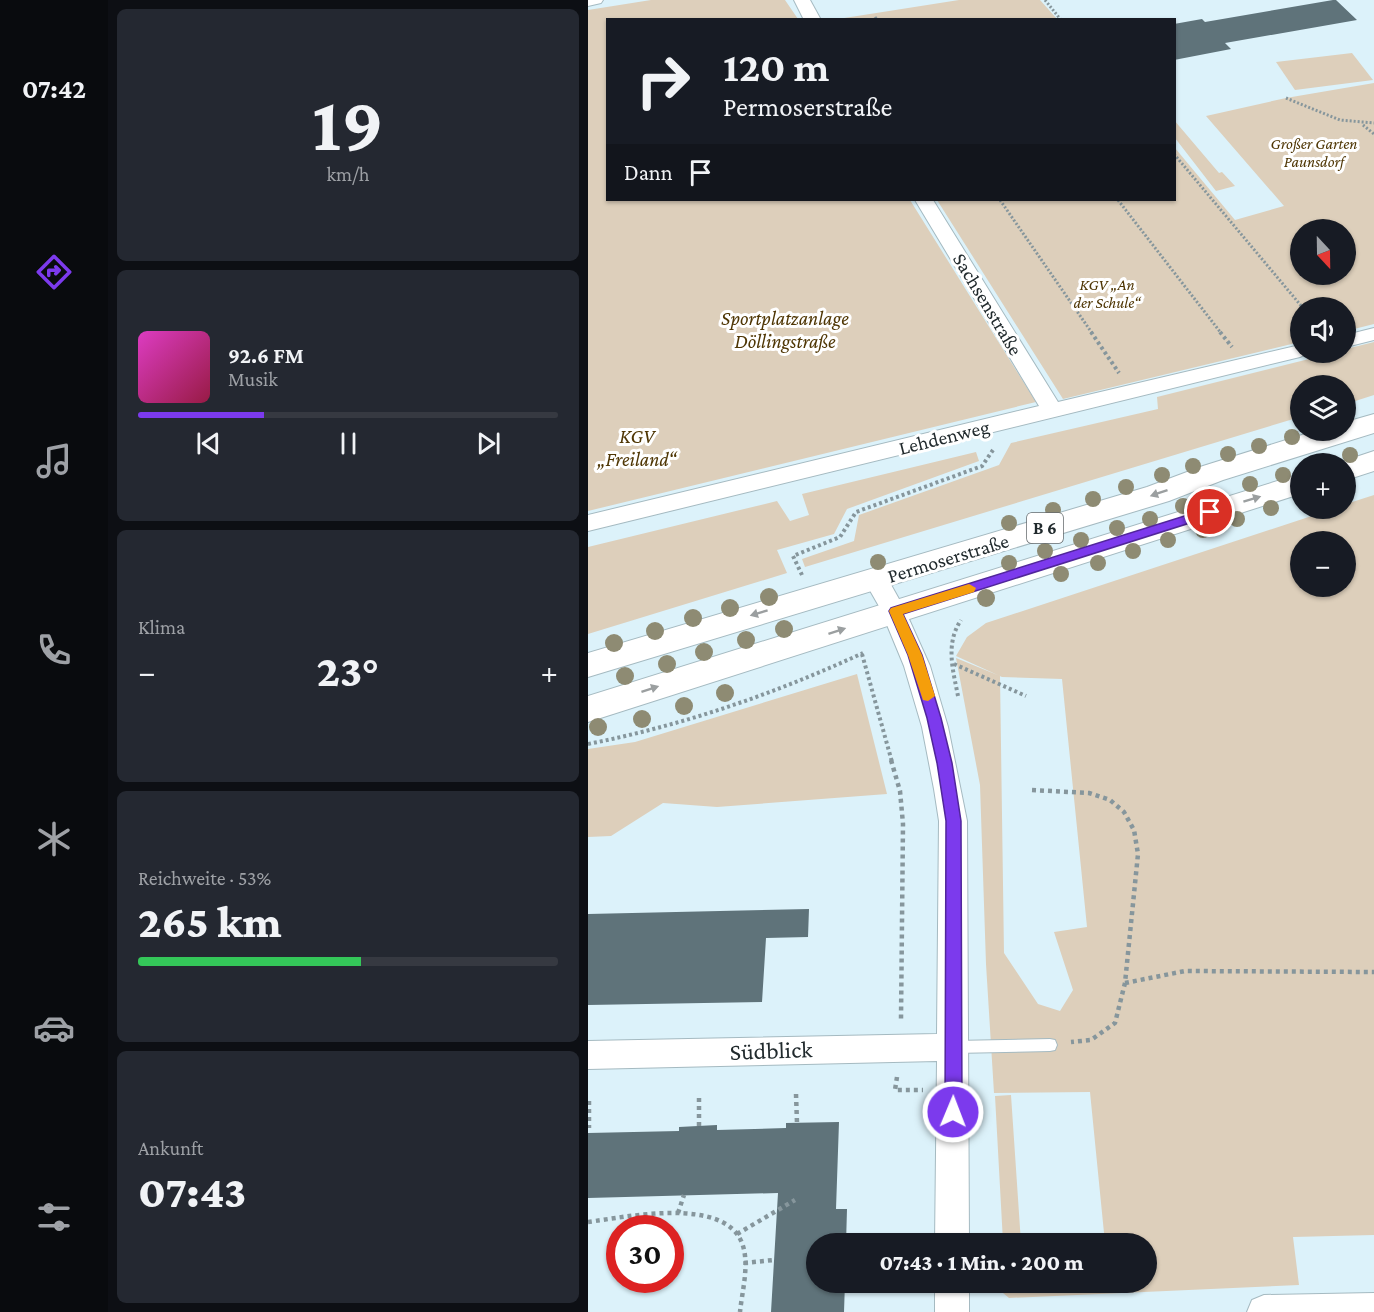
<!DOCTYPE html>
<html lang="de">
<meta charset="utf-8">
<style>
:root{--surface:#171b24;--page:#242831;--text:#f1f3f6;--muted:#9ea1a6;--line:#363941;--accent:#7c3aed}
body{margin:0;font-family:"Crimson Pro",serif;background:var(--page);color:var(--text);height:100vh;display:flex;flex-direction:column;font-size:22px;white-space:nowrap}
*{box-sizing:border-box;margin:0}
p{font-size:20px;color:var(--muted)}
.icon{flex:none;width:33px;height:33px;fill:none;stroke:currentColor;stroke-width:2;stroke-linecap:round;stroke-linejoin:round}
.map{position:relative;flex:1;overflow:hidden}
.sheet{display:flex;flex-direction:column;gap:9px;padding:9px;background:#0d0f14;width:480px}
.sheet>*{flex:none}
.hud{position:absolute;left:18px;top:18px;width:570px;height:183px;border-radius:0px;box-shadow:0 2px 4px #0004;background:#171b24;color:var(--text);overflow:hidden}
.needle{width:39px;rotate:158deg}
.buttons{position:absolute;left:702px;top:219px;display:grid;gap:12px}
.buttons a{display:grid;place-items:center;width:66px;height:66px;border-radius:50%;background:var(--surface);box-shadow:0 2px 4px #0004;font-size:30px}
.speed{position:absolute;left:18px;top:1215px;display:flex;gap:12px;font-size:30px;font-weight:700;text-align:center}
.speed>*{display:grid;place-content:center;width:78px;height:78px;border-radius:50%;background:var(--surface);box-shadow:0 2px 4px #0004;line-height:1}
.speed .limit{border:9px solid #d22;background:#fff;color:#111}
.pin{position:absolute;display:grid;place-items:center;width:51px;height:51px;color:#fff;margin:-26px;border:3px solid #fff;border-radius:50%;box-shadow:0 2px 6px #0007}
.me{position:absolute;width:66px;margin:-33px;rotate:1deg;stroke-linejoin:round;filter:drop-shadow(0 0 4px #0008)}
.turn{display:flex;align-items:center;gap:21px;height:126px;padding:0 18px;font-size:27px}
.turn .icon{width:78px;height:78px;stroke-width:2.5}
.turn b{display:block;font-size:42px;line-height:51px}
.then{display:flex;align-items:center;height:57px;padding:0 18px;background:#0003;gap:12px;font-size:22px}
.big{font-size:45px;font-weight:800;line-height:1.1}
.sheet .widget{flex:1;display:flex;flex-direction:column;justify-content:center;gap:9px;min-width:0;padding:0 21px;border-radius:9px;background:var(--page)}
.sheet .dial{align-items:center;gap:0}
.dial b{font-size:78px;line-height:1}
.song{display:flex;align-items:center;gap:18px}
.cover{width:72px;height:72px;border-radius:9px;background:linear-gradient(135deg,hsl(310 70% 55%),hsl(340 70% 35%))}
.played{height:6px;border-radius:3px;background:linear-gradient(90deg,var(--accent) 30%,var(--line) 30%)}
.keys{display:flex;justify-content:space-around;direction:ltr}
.heat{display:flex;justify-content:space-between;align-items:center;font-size:33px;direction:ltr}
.charge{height:9px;border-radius:4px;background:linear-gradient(90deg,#34c759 53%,var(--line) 0)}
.trip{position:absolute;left:218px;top:1233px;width:351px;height:60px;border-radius:30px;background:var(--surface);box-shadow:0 2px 4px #0004;font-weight:800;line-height:60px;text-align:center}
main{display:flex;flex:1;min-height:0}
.tab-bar{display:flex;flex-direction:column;width:108px;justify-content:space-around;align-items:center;background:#090b0e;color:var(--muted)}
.tab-bar .icon{width:42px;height:42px}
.tab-bar .current{color:var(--accent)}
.tab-bar b{font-size:27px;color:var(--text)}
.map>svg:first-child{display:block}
.green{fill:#ddcfbb;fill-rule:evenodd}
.building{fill:#5f737a}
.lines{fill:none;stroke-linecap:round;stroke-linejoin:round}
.lane-casing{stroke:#a5bac1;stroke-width:2}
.street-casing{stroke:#a5bac1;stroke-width:2}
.primary-casing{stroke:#a5bac1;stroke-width:2}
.path-far2{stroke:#86969c;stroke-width:3;stroke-dasharray:2 2;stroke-linecap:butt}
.path-far1{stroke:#86969c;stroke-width:4;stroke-dasharray:3 3;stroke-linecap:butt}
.path{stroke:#86969c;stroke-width:4.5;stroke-dasharray:4 4;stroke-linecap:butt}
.lane{fill:#fff;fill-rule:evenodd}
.street{fill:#fff;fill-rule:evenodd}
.primary{fill:#fff;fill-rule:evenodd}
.tree{fill:#8e8b73}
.oneway{fill:#9b9fa0}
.route{fill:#7c3aed;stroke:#51269a;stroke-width:1.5}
.slow{fill:#f59e0b}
.labels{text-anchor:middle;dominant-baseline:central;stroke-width:6;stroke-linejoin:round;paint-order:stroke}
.far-park-label{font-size:16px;font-style:italic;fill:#4f3604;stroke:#fff}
.shield{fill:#fff;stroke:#646a6c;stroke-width:1.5}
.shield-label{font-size:18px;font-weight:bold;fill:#212a2d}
.street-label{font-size:20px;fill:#212a2d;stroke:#fff}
.park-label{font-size:20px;font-style:italic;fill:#4f3604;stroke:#fff}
.near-street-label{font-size:24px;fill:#212a2d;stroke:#fff}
</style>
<main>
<nav class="tab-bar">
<b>07:42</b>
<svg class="icon current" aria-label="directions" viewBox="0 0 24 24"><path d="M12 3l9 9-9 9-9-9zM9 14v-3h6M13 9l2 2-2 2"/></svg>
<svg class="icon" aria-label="music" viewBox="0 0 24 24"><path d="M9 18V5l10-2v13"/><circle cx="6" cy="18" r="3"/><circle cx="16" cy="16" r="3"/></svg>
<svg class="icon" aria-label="phone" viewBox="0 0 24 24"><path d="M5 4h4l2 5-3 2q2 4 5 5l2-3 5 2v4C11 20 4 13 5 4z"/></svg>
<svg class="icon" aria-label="climate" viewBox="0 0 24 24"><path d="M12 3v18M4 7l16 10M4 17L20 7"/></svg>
<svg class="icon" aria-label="car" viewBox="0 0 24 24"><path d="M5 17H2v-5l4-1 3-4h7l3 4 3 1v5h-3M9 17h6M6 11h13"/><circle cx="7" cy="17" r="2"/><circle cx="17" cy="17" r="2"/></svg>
<svg class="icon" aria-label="filters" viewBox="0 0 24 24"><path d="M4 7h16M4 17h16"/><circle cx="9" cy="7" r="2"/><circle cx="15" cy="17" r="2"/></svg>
</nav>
<section class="sheet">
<div class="widget dial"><b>19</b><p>km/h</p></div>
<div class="widget">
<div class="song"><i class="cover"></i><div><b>92.6 FM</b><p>Musik</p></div></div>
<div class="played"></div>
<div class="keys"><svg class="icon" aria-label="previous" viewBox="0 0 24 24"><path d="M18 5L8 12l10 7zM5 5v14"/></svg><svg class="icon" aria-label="pause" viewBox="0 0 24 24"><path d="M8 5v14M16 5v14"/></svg><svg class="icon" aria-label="next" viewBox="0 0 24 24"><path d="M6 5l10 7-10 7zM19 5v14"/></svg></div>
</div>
<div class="widget"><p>Klima</p>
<div class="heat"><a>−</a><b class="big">23°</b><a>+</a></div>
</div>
<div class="widget"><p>Reichweite · 53%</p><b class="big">265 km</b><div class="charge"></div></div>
<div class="widget"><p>Ankunft</p><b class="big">07:43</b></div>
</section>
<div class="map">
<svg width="786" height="1312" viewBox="0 0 786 1312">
<rect width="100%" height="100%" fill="#dcf2fa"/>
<g class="green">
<path d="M63,0h134l13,19 -190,1v180h302l126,202 -448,109v-501z"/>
<path d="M371,0h81l17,19h-219z"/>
<path d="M764,53l21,27 -78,10 -19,-28z"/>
<path d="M786,83v241l-28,7v-23h-46v34l-237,57 -126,-199h237l1,-52 60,72 49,-14 -78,-90 80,-18zM712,230h46v44h-46z"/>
<path d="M586,120l45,53 3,-1 13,14 -19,5 -41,-53z"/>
<path d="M786,342v53l-28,9v-18h-46v31l-495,150 -3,-8 52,-18 5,-26 140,-50 12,-22 147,-34 -1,-12 176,-44 13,-1v-3z"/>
<path d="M388,452l3,9 -132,48 -13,25 -57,16 10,23 -199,61v-87l189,-46 13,20 19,-6 -7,-21z"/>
<path d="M786,495v740l-81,2 6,48 -290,13 -18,-15 155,-1v-38l-41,-1 -15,-151 -96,1 -8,-129 -6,-179 -24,-127 44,18 4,277 34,51 22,7 13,-21 -19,-58 33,-5 -25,-248 -60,-2 -46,-21 11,-19 19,-14 347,-114 13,-1v-4zM712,542h46v44h-46z"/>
<path d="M269,674l30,120 -170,13 -54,-4 -52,33 -23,1v-88l47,-7z"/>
<path d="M423,1095l10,148h-51l-1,-1h34l-8,-146z"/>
</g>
<g class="building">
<path d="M745,0h3l21,20 -132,23 6,6 -57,11v-36l28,-5 3,3z"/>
<path d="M221,909l-1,28 -42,1 -4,64 -174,3v-91z"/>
<path d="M251,1122l-3,87h11l-1,35h-30v38h29l-1,30h-73l7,-119 -190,5v-65l91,-2v-4l38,-2v5l69,-2v-5z"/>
</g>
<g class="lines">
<g class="lane-casing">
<path id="lane" d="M462,1039l5,1 2,5 -2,5 -5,1 -96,2 -5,-1 -2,-5 2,-5 5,-1z"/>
</g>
<g class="street-casing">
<g id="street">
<path d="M0,0h15l-2,3 -13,3z"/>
<path d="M206,0h16l11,20h-17z"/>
<path d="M327,200h18l125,202 242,-57v7h10l-10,5 -712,174v-16l451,-109z"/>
<path d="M786,328v12l-28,7v-12z"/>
<path d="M288,571l9,3 19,34 26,58 18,61 19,94 2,423h-34l2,-183 -349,8v-28l349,-7 2,-213 -5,-32 -12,-62 -18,-61 -24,-58 -16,-28 3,-6z"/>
<rect x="347" y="1282" width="34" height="30"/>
<path d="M786,1293v19h-127l5,-12 12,-5z"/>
</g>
</g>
<g class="primary-casing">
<g id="primary">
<path d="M786,414v19l-151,47 -54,21 -581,176v-24l559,-166 56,-21 115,-36h28v-8z"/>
<path d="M786,451v20l-28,9v-16h-11z"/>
<path d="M712,474v20l-712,228v-26z"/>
</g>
</g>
<g class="path-far2">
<path d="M457,0l16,20"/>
<path d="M287,17l2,3"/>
<path d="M698,98l54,22 34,3"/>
<path d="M775,125l11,9"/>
<path d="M586,154l129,154"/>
<path d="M412,200l92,133"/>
<path d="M530,200l103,133"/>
</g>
<g class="path-far1">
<path d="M503,332l28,41"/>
<path d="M632,332l12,15"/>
<path d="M214,575l-9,-19 47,-19 16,-25 126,-46 11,-16"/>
<path d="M274,654l30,108"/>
<path d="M366,664l72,32"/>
<path d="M370,696c-5,-26 -13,-52 3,-76"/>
<path d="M0,744c96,-19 186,-50 275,-91"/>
</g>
<g class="path">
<path d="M303,760l9,31 3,33 -2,195"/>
<path d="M444,790l57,3 21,7 14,12 10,18 4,24 -13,129 -10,40 -24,17 -20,2"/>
<path d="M537,983l60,-12 189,1"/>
<path d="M309,1077l-2,13h28"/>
<path d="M208,1094l1,29"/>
<path d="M111,1098v28"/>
<path d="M1,1101v27"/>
<path d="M90,1213l6,-18"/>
<path d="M0,1222c38,-5 136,-26 154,21 8,21 0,48 -2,69"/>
<path d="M149,1234l58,-34"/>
<path d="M156,1263l30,-3"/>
</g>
<use href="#lane" class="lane"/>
<use href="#street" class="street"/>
<use href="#primary" class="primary"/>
</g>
<g class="tree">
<circle cx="704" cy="437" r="8"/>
<circle cx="671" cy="446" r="8"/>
<circle cx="640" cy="454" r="8"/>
<circle cx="762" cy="455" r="8"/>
<circle cx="605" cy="466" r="8"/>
<circle cx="574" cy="475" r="8"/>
<circle cx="695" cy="475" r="8"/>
<circle cx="662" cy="484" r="8"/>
<circle cx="538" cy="487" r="8"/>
<circle cx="627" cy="496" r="8"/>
<circle cx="505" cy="499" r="8"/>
<circle cx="595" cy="506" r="8"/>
<circle cx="683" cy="508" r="8"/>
<circle cx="465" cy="510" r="8"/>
<circle cx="562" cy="519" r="8"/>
<circle cx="649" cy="519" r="8"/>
<circle cx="421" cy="523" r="8"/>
<circle cx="529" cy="528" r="8"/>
<circle cx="615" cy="530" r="8"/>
<circle cx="493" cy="540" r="8"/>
<circle cx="580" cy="540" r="8"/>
<circle cx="457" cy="551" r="8"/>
<circle cx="545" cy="551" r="8"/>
<circle cx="290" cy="562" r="8"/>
<circle cx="421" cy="563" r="8"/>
<circle cx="510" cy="563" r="8"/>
<circle cx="473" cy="574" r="8"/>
<circle cx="181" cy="597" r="9"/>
<circle cx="398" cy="598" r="9"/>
<circle cx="142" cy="608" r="9"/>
<circle cx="105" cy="618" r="9"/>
<circle cx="196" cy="629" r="9"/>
<circle cx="67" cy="631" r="9"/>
<circle cx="158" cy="640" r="9"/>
<circle cx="26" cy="643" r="9"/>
<circle cx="116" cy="652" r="9"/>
<circle cx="79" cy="664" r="9"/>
<circle cx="37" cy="676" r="9"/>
<circle cx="137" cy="693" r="9"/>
<circle cx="96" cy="706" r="9"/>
<circle cx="54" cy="719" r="9"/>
<circle cx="10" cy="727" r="9"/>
</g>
<defs><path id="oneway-solid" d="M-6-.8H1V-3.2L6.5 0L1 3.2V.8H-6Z" transform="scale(1.5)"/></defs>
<g class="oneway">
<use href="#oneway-solid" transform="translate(571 493) rotate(161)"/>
<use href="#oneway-solid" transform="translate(664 499) rotate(-17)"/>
<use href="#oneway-solid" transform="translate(171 613) rotate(163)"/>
<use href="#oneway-solid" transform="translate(249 631) rotate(-18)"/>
<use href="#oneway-solid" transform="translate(62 689) rotate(-18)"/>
</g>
<path class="route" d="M622,508l7,4 -2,3 -312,99 19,41 19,63 11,45 9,58 1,291 -3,6 -6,2 -6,-2 -2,-6 1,-291 -9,-58 -10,-45 -19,-63 -19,-44 2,-3z"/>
<path class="slow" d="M381,584l7,4 -2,4 -71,22 19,41 13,41 -7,5 -5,-1 -15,-45 -19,-44 2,-3z"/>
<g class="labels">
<g class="far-park-label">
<text x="726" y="143">Großer Garten<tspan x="726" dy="18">Paunsdorf</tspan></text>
<text x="519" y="284">KGV „An<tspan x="519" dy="18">der Schule“</tspan></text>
</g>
<rect class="shield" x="439" y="513" width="36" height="30" rx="4.5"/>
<g class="shield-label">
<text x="457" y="528">B 6</text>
</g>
<g class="street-label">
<text transform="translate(400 304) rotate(59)">Sachsenstraße</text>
<text transform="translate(356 437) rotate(-14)">Lehdenweg</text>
<text transform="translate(360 558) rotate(-17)">Permoserstraße</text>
</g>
<g class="park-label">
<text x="197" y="318">Sportplatzanlage<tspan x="197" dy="23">Döllingstraße</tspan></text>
<text x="49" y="436">KGV<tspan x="49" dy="23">„Freiland“</tspan></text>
</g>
<g class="near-street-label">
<text transform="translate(183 1050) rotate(-2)">Südblick</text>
</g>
</g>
</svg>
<div class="buttons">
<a><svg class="needle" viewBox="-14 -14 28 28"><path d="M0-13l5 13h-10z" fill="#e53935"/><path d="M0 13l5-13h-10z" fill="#9ea1a6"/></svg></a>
<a><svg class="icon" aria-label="sound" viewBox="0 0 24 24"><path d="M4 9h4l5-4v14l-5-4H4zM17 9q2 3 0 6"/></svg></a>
<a><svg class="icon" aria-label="layers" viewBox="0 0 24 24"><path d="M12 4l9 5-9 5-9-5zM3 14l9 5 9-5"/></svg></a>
<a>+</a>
<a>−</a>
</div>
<div class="speed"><div class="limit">30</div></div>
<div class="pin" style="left:622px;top:512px;background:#d93025"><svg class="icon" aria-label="arrive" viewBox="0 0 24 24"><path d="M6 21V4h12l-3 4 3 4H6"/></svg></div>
<svg class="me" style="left:365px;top:1112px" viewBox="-20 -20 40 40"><circle r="17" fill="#7c3aed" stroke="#fff" stroke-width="3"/><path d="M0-11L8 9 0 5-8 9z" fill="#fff"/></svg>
<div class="trip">07:43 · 1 Min. · 200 m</div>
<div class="hud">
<div class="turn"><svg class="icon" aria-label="right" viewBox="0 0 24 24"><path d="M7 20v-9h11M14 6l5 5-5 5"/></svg><div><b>120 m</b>Permoserstraße</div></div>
<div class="then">Dann<svg class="icon" aria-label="arrive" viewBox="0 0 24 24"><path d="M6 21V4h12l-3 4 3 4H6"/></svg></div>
</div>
</div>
</main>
